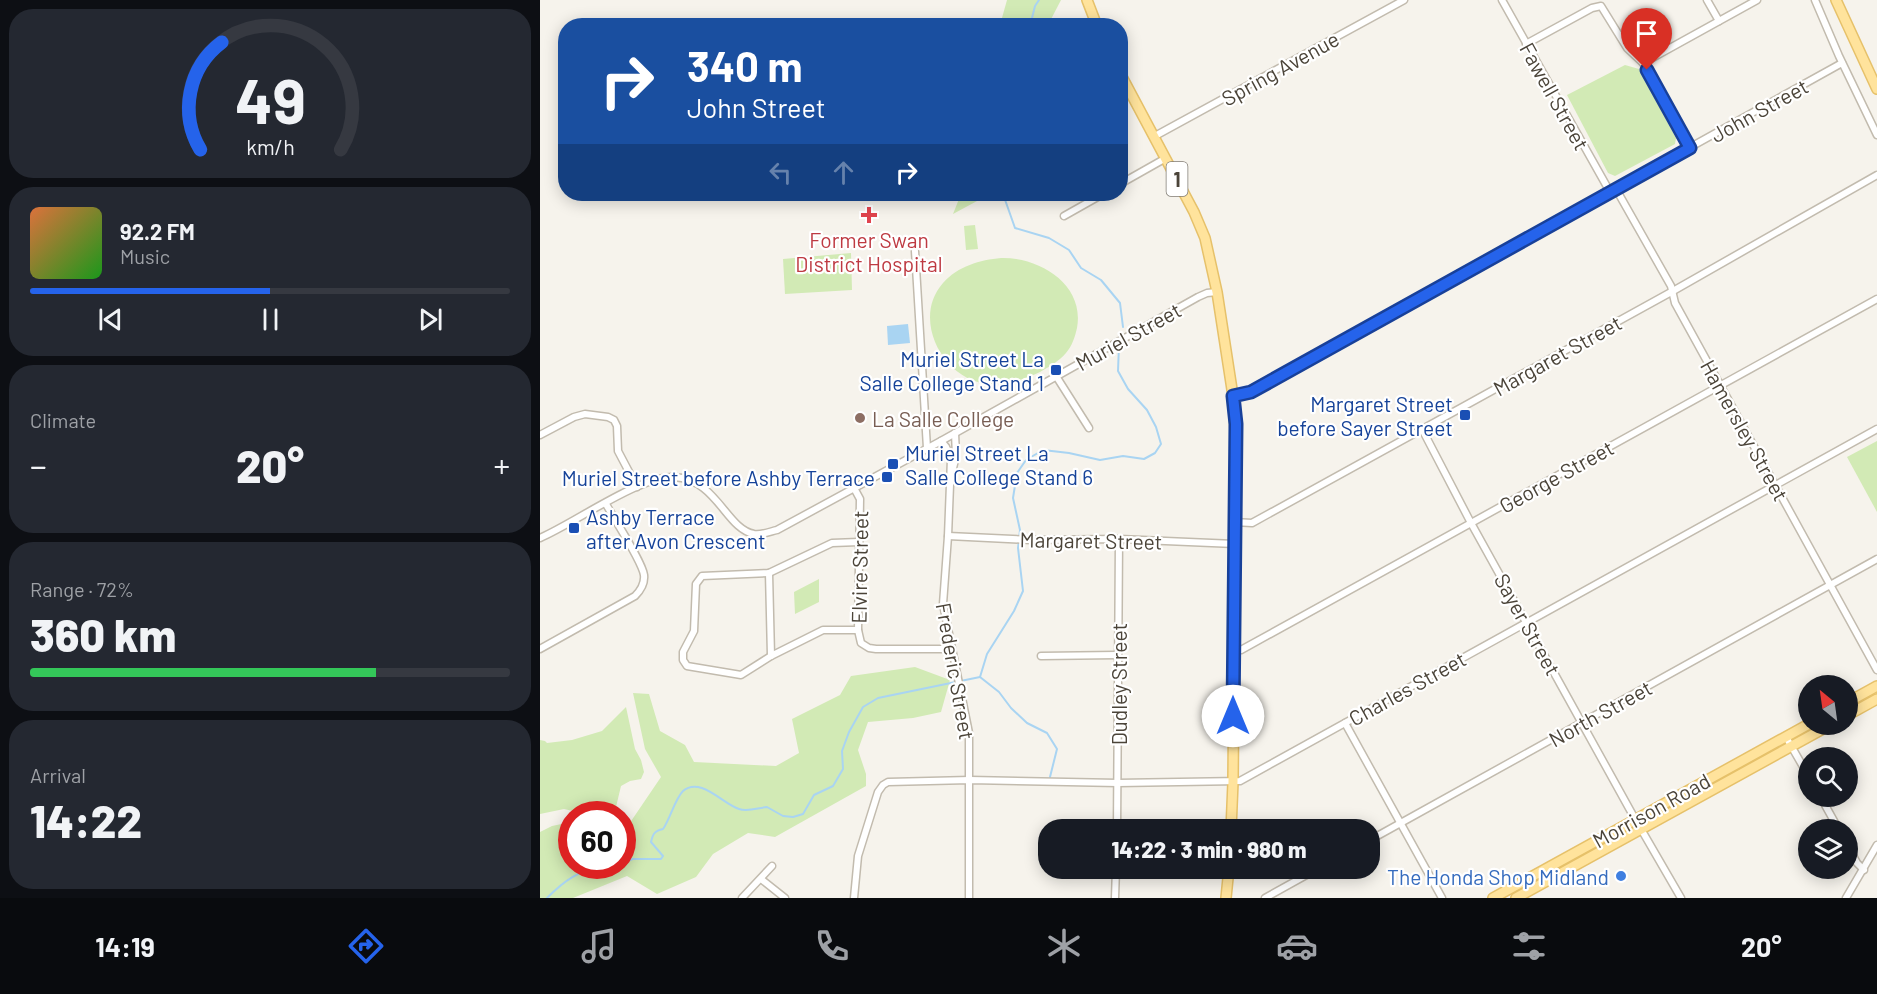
<!DOCTYPE html>
<meta charset="utf-8">
<style>
:root{--surface:#171b24;--page:#242831;--text:#f1f3f6;--muted:#9ea1a6;--line:#363941;--accent:#2563eb}
body{margin:0;font-family:Barlow,sans-serif;background:var(--page);color:var(--text);height:100vh;display:flex;flex-direction:column;font-size:22px;white-space:nowrap}
*{box-sizing:border-box;margin:0}
p{font-size:20px;color:var(--muted)}
.icon{flex:none;width:33px;height:33px;fill:none;stroke:currentColor;stroke-width:2;stroke-linecap:round;stroke-linejoin:round}
.map{position:relative;flex:1;overflow:hidden}
.side{display:flex;flex-direction:column;gap:9px;padding:9px;background:#0d0f14;width:540px}
.side>*{flex:none}
.banner{position:absolute;left:18px;top:18px;width:570px;height:183px;border-radius:24px;box-shadow:0 3px 15px #0003;background:#1a4fa0;color:#fff;overflow:hidden}
.needle{width:39px;rotate:331deg}
.buttons{position:absolute;left:1258px;top:675px;display:grid;gap:12px}
.buttons a{display:grid;place-items:center;width:60px;height:60px;border-radius:50%;background:var(--surface);box-shadow:0 3px 15px #0003;font-size:30px}
.speed{position:absolute;left:18px;top:801px;display:flex;gap:12px;font-size:30px;font-weight:700;text-align:center}
.speed>*{display:grid;place-content:center;width:78px;height:78px;border-radius:50%;background:var(--surface);box-shadow:0 3px 15px #0003;line-height:1}
.speed .limit{border:9px solid #d22;background:#fff;color:#111}
.pin{position:absolute;display:grid;place-items:center;width:51px;height:51px;color:#fff;margin:-62px -26px;border-radius:50% 50% 50% 0;rotate:-45deg;box-shadow:0 0 6px #0007}
.pin .icon{rotate:45deg}
.me{position:absolute;width:66px;margin:-33px;rotate:0deg;stroke-linejoin:round;filter:drop-shadow(0 0 4px #0008)}
.turn{display:flex;align-items:center;gap:21px;height:126px;padding:0 30px;font-size:27px}
.turn .icon{width:78px;height:78px;stroke-width:2.5}
.turn b{display:block;font-size:42px;line-height:51px}
.lanes{display:flex;align-items:center;height:57px;padding:0 30px;background:#0003;justify-content:center;gap:30px;direction:ltr}
.lanes .off{opacity:.35}
.big{font-size:45px;font-weight:800;line-height:1.1}
.side .card{flex:1;display:flex;flex-direction:column;justify-content:center;gap:9px;min-width:0;padding:0 21px;border-radius:24px;background:var(--page)}
.side .dial{align-items:center;gap:0}
.dial svg{height:156px;overflow:visible;fill:none;stroke:var(--line);stroke-width:7;stroke-linecap:round;text-anchor:middle}
.dial text{fill:var(--text);stroke:none}
.song{display:flex;align-items:center;gap:18px}
.cover{width:72px;height:72px;border-radius:9px;background:linear-gradient(135deg,hsl(20 70% 55%),hsl(120 70% 35%))}
.played{height:6px;border-radius:3px;background:linear-gradient(90deg,var(--accent) 50%,var(--line) 50%)}
.keys{display:flex;justify-content:space-around;direction:ltr}
.heat{display:flex;justify-content:space-between;align-items:center;font-size:33px;direction:ltr}
.charge{height:9px;border-radius:4px;background:linear-gradient(90deg,#34c759 72%,var(--line) 0)}
.trip{position:absolute;left:498px;top:819px;width:342px;height:60px;border-radius:24px;background:var(--surface);box-shadow:0 3px 15px #0003;font-weight:800;line-height:60px;text-align:center}
.tab-bar{display:flex;height:96px;justify-content:space-around;align-items:center;background:#090b0e;color:var(--muted)}
.tab-bar .icon{width:42px;height:42px}
.tab-bar .current{color:var(--accent)}
.tab-bar b{font-size:27px;color:var(--text)}
main{display:flex;flex:1;min-height:0}
.map>svg:first-child{display:block}
.green{fill:#d2eab5}
.water{fill:#a9d4f2}
.lines{fill:none;stroke-linecap:round;stroke-linejoin:round}
.stream{stroke:#a9d4f2;stroke-width:2}
.minor-casing{stroke:#c2bbae;stroke-width:9}
.primary-casing{stroke:#e6c16a;stroke-width:12}
.minor{stroke:#fff;stroke-width:6}
.primary{stroke:#ffe39c;stroke-width:9}
.route-casing{stroke:#184099;stroke-width:15}
.route{stroke:#2563eb;stroke-width:10}
.health-dot{fill:#e0444e;stroke:#fff;stroke-width:2}
.transit-dot{fill:#1a4fb4;stroke:#fff;stroke-width:2}
.education-dot{fill:#8d6e63;stroke:#fff;stroke-width:2}
.shop-dot{fill:#3f7fe0;stroke:#fff;stroke-width:2}
.labels{text-anchor:middle;dominant-baseline:central;stroke-width:4.5;stroke-linejoin:round;paint-order:stroke}
.shield{fill:#fff;stroke:#817c74;stroke-width:1.5}
.shield-label{font-size:20px;font-weight:bold;fill:#4b4439}
.street-label{font-size:21px;fill:#4b4439;stroke:#fff}
.health-label{font-size:21px;fill:#be3a42;stroke:#fff}
.transit-label{font-size:21px;fill:#164399;stroke:#fff;text-anchor:end}
.education-label{font-size:21px;fill:#785e54;stroke:#fff;text-anchor:start}
.shop-label{font-size:21px;fill:#366cbe;stroke:#fff;text-anchor:end}
</style>
<main>
<section class="side">
<div class="card dial"><svg viewBox="0 0 100 80">
<path d="M14 69A42 42 0 1 1 86 69"/>
<path d="M14 69A42 42 0 0 1 25 14" stroke="#2563eb"/>
<text x="50" y="56" font-size="32" font-weight="700">49</text>
<text x="50" y="72" font-size="11">km/h</text>
</svg></div>
<div class="card">
<div class="song"><i class="cover"></i><div><b>92.2 FM</b><p>Music</p></div></div>
<div class="played"></div>
<div class="keys"><svg class="icon" aria-label="previous" viewBox="0 0 24 24"><path d="M18 5L8 12l10 7zM5 5v14"/></svg><svg class="icon" aria-label="pause" viewBox="0 0 24 24"><path d="M8 5v14M16 5v14"/></svg><svg class="icon" aria-label="next" viewBox="0 0 24 24"><path d="M6 5l10 7-10 7zM19 5v14"/></svg></div>
</div>
<div class="card"><p>Climate</p>
<div class="heat"><a>−</a><b class="big">20°</b><a>+</a></div>
</div>
<div class="card"><p>Range · 72%</p><b class="big">360 km</b><div class="charge"></div></div>
<div class="card"><p>Arrival</p><b class="big">14:22</b></div>
</section>
<div class="map">
<svg width="1337" height="898" viewBox="0 0 1337 898">
<rect width="100%" height="100%" fill="#f6f3ec"/>
<g class="green">
<path d="M467,0h54l-13,25h-48z"/>
<path d="M1085,65l14,4 37,69 -1,6 -60,32 -7,-3 -41,-78z"/>
<path d="M421,194h29l-37,20z"/>
<path d="M435,225l3,24 -12,1 -2,-24z"/>
<path d="M311,253l1,37 -67,4 -2,-35z"/>
<path d="M461,258c38,-1 84,26 76,70 -2,9 -5,18 -11,25 -7,8 -17,14 -26,19 -16,8 -31,12 -49,12 -46,-1 -81,-64 -48,-101 15,-17 37,-23 58,-25z"/>
<path d="M1337,441v71l-30,-55z"/>
<path d="M279,579v23l-24,12 -1,-22z"/>
<path d="M375,667l35,13 -9,32 -28,6 -45,4 -10,28 8,24v12l-91,51 -27,-4 -35,21 -17,23 -39,17 -30,-18 -54,22h-33v-66l12,-6 19,-4 1,44h50l1,-33 38,-56 -16,-28 -12,-56 16,1 11,37 25,14 9,17 82,4 23,-13 -7,-34 48,-24 11,-19z"/>
<path d="M86,707l9,42 6,11 3,12 -3,7 -11,2 -9,5 -5,21 4,7h-34l-22,-5 -24,5v-74l5,1 2,2 25,-3 30,-9z"/>
</g>
<path class="water" d="M368,324l2,19 -22,2 -1,-19z"/>
<g class="lines">
<g class="stream">
<path d="M490,26l5,-20 4,-6"/>
<path d="M463,194l12,34 34,10 20,12 12,18 20,12 19,23 3,24"/>
<path d="M440,677l7,-23 27,-43 9,-20 -5,-43 2,-18 -7,-32 4,-25 9,-13 17,-10 26,3 31,7 23,-4 21,3 11,-6 6,-9 -5,-17 -9,-17 -19,-21 -10,-18 1,-26"/>
<path d="M440,677l19,15 12,16 16,15 20,10 10,16 -7,28"/>
<path d="M82,863l11,-4h28l2,-3 -12,-14c2,-9 4,-11 12,-13 7,-10 12,-30 20,-38 17,-15 40,13 56,18 9,3 18,-1 28,-2l16,9 10,1 10,-3 11,-19 19,-9 10,-17 -1,-18 7,-19 14,-25 15,-9 102,-21"/>
<path d="M7,898c18,-18 31,-27 56,-32"/>
</g>
<g class="minor-casing">
<g id="minor">
<path d="M962,0l108,192"/>
<path d="M1167,0l12,21"/>
<path d="M1275,0l24,56 38,79"/>
<path d="M986,44l66,-36 9,-2 26,42 16,15 48,85"/>
<path d="M1103,63l114,-63"/>
<path d="M615,136l249,-136"/>
<path d="M580,184l46,-26"/>
<path d="M1076,189l55,97 4,17 202,367"/>
<path d="M524,216l39,-22"/>
<path d="M375,251l12,197"/>
<path d="M516,376l33,52"/>
<path d="M693,396l18,-5 591,-328"/>
<path d="M882,429l49,94 164,296"/>
<path d="M0,435l34,-18 11,-3 23,3 6,3 3,6 1,25 19,36"/>
<path d="M401,441l5,6 5,12 -3,77 -5,68 26,129v165"/>
<path d="M413,468l3,-12 -1,-23"/>
<path d="M314,488l6,11 -2,131 3,13 8,5 7,1h66l9,-2"/>
<path d="M694,522l18,1 421,-232 204,-116"/>
<path d="M408,536l83,4 88,-1 116,5"/>
<path d="M0,538c35,-15 99,-62 134,-61 43,2 52,52 80,57 8,1 15,-2 23,-4l164,-89 257,-144 9,-4 10,-1"/>
<path d="M229,573l2,83"/>
<path d="M318,630h-35l-52,26 -30,19 -54,-9 -4,-6v-8l11,-21 2,-47 6,-8 67,-3 63,-30 27,-1"/>
<path d="M0,649l95,-53c6,-6 10,-12 9,-21 -2,-14 -30,-56 -38,-71"/>
<path d="M693,650h8l636,-351"/>
<path d="M501,656l76,-1"/>
<path d="M805,723l97,175"/>
<path d="M1246,737l23,40"/>
<path d="M1280,796l19,34"/>
<path d="M1101,829l40,69"/>
<path d="M577,830l2,-291"/>
<path d="M830,840l507,-281"/>
<path d="M1308,847l9,16 7,7"/>
<path d="M221,879l24,19"/>
<path d="M202,898l30,-32"/>
<path d="M314,898l4,-42 20,-64 5,-7 5,-3 82,-2 148,3 122,-2 637,-352"/>
<path d="M575,898l1,-30"/>
<path d="M725,898l54,-30"/>
<path d="M1306,898l31,-53"/>
</g>
</g>
<g class="primary-casing">
<g id="primary">
<path d="M547,0l10,26"/>
<path d="M1296,0l41,89"/>
<path d="M580,73l74,139 11,26 12,54 16,104 3,49 -3,337 -2,48"/>
<path d="M1308,702l29,-16"/>
<path d="M1308,715l29,-16"/>
<path d="M686,898l3,-30"/>
<path d="M953,898l316,-174"/>
<path d="M976,898l316,-174"/>
</g>
</g>
<use href="#minor" class="minor"/>
<use href="#primary" class="primary"/>
</g>
<g class="lines">
<g class="route-casing">
<path id="route" d="M693,716l3,-292 -3,-28 18,-4 439,-244 -43,-78"/>
</g>
<use href="#route" class="route"/>
</g>
<path class="health-dot" d="M326 206h6v6h6v6h-6v6h-6v-6h-6v-6h6z"/>
<g class="transit-dot">
<rect x="510" y="364" width="12" height="12" rx="3"/>
<rect x="919" y="409" width="12" height="12" rx="3"/>
<rect x="347" y="458" width="12" height="12" rx="3"/>
<rect x="341" y="471" width="12" height="12" rx="3"/>
<rect x="28" y="522" width="12" height="12" rx="3"/>
</g>
<circle class="education-dot" cx="320" cy="418" r="6"/>
<circle class="shop-dot" cx="1081" cy="876" r="6"/>
<g class="labels">
<rect class="shield" x="626.5" y="162" width="21" height="34" rx="4.5"/>
<g class="shield-label">
<text x="637" y="179">1</text>
</g>
<g class="street-label">
<text transform="translate(740 68) rotate(-29)">Spring Avenue</text>
<text transform="translate(1015 96) rotate(61)">Fawell Street</text>
<text transform="translate(1219 110) rotate(-29)">John Street</text>
<text transform="translate(588 336) rotate(-29)">Muriel Street</text>
<text transform="translate(1017 355) rotate(-29)">Margaret Street</text>
<text transform="translate(1205 430) rotate(61)">Hamersley Street</text>
<text transform="translate(1016 476) rotate(-29)">George Street</text>
<text transform="translate(551 540) rotate(1)">Margaret Street</text>
<text transform="translate(319 567) rotate(-89)">Elvire Street</text>
<text transform="translate(988 624) rotate(61)">Sayer Street</text>
<text transform="translate(416 671) rotate(80)">Frederic Street</text>
<text transform="translate(578 684) rotate(-90)">Dudley Street</text>
<text transform="translate(867 688) rotate(-29)">Charles Street</text>
<text transform="translate(1060 713) rotate(-29)">North Street</text>
<text transform="translate(1111 810) rotate(-29)">Morrison Road</text>
</g>
<g class="health-label">
<text x="329" y="239">Former Swan<tspan x="329" dy="24">District Hospital</tspan></text>
</g>
<g class="transit-label">
<text x="504" y="358">Muriel Street La<tspan x="504" dy="24">Salle College Stand 1</tspan></text>
<text x="913" y="403">Margaret Street<tspan x="913" dy="24">before Sayer Street</tspan></text>
<text x="365" y="452" text-anchor="start">Muriel Street La<tspan x="365" dy="24">Salle College Stand 6</tspan></text>
<text x="335" y="477">Muriel Street before Ashby Terrace</text>
<text x="46" y="516" text-anchor="start">Ashby Terrace<tspan x="46" dy="24">after Avon Crescent</tspan></text>
</g>
<g class="education-label">
<text x="332" y="418">La Salle College</text>
</g>
<g class="shop-label">
<text x="1069" y="876">The Honda Shop Midland</text>
</g>
</g>
</svg>
<div class="buttons">
<a><svg class="needle" viewBox="-14 -14 28 28"><path d="M0-13l5 13h-10z" fill="#e53935"/><path d="M0 13l5-13h-10z" fill="#9ea1a6"/></svg></a>
<a><svg class="icon" aria-label="search" viewBox="0 0 24 24"><circle cx="10" cy="10" r="6"/><path d="M15 15l6 6"/></svg></a>
<a><svg class="icon" aria-label="layers" viewBox="0 0 24 24"><path d="M12 4l9 5-9 5-9-5zM3 14l9 5 9-5"/></svg></a>
</div>
<div class="speed"><div class="limit">60</div></div>
<div class="pin" style="left:1107px;top:70px;background:#d93025"><svg class="icon" aria-label="arrive" viewBox="0 0 24 24"><path d="M6 21V4h12l-3 4 3 4H6"/></svg></div>
<svg class="me" style="left:693px;top:716px" viewBox="-20 -20 40 40"><circle r="19" fill="#fff"/><path d="M0-13L10 11 0 6-10 11z" fill="#2563eb"/></svg>
<div class="trip">14:22 · 3 min · 980 m</div>
<div class="banner">
<div class="turn"><svg class="icon" aria-label="right" viewBox="0 0 24 24"><path d="M7 20v-9h11M14 6l5 5-5 5"/></svg><div><b>340 m</b>John Street</div></div>
<div class="lanes"><svg class="icon off" aria-label="left" viewBox="0 0 24 24"><path d="M17 20v-9H6M10 6l-5 5 5 5"/></svg><svg class="icon off" aria-label="ahead" viewBox="0 0 24 24"><path d="M12 20V5M6 11l6-6 6 6"/></svg><svg class="icon" aria-label="right" viewBox="0 0 24 24"><path d="M7 20v-9h11M14 6l5 5-5 5"/></svg></div>
</div>
</div>
</main>
<nav class="tab-bar">
<b>14:19</b>
<svg class="icon current" aria-label="directions" viewBox="0 0 24 24"><path d="M12 3l9 9-9 9-9-9zM9 14v-3h6M13 9l2 2-2 2"/></svg>
<svg class="icon" aria-label="music" viewBox="0 0 24 24"><path d="M9 18V5l10-2v13"/><circle cx="6" cy="18" r="3"/><circle cx="16" cy="16" r="3"/></svg>
<svg class="icon" aria-label="phone" viewBox="0 0 24 24"><path d="M5 4h4l2 5-3 2q2 4 5 5l2-3 5 2v4C11 20 4 13 5 4z"/></svg>
<svg class="icon" aria-label="climate" viewBox="0 0 24 24"><path d="M12 3v18M4 7l16 10M4 17L20 7"/></svg>
<svg class="icon" aria-label="car" viewBox="0 0 24 24"><path d="M5 17H2v-5l4-1 3-4h7l3 4 3 1v5h-3M9 17h6M6 11h13"/><circle cx="7" cy="17" r="2"/><circle cx="17" cy="17" r="2"/></svg>
<svg class="icon" aria-label="filters" viewBox="0 0 24 24"><path d="M4 7h16M4 17h16"/><circle cx="9" cy="7" r="2"/><circle cx="15" cy="17" r="2"/></svg>
<b>20°</b>
</nav>
